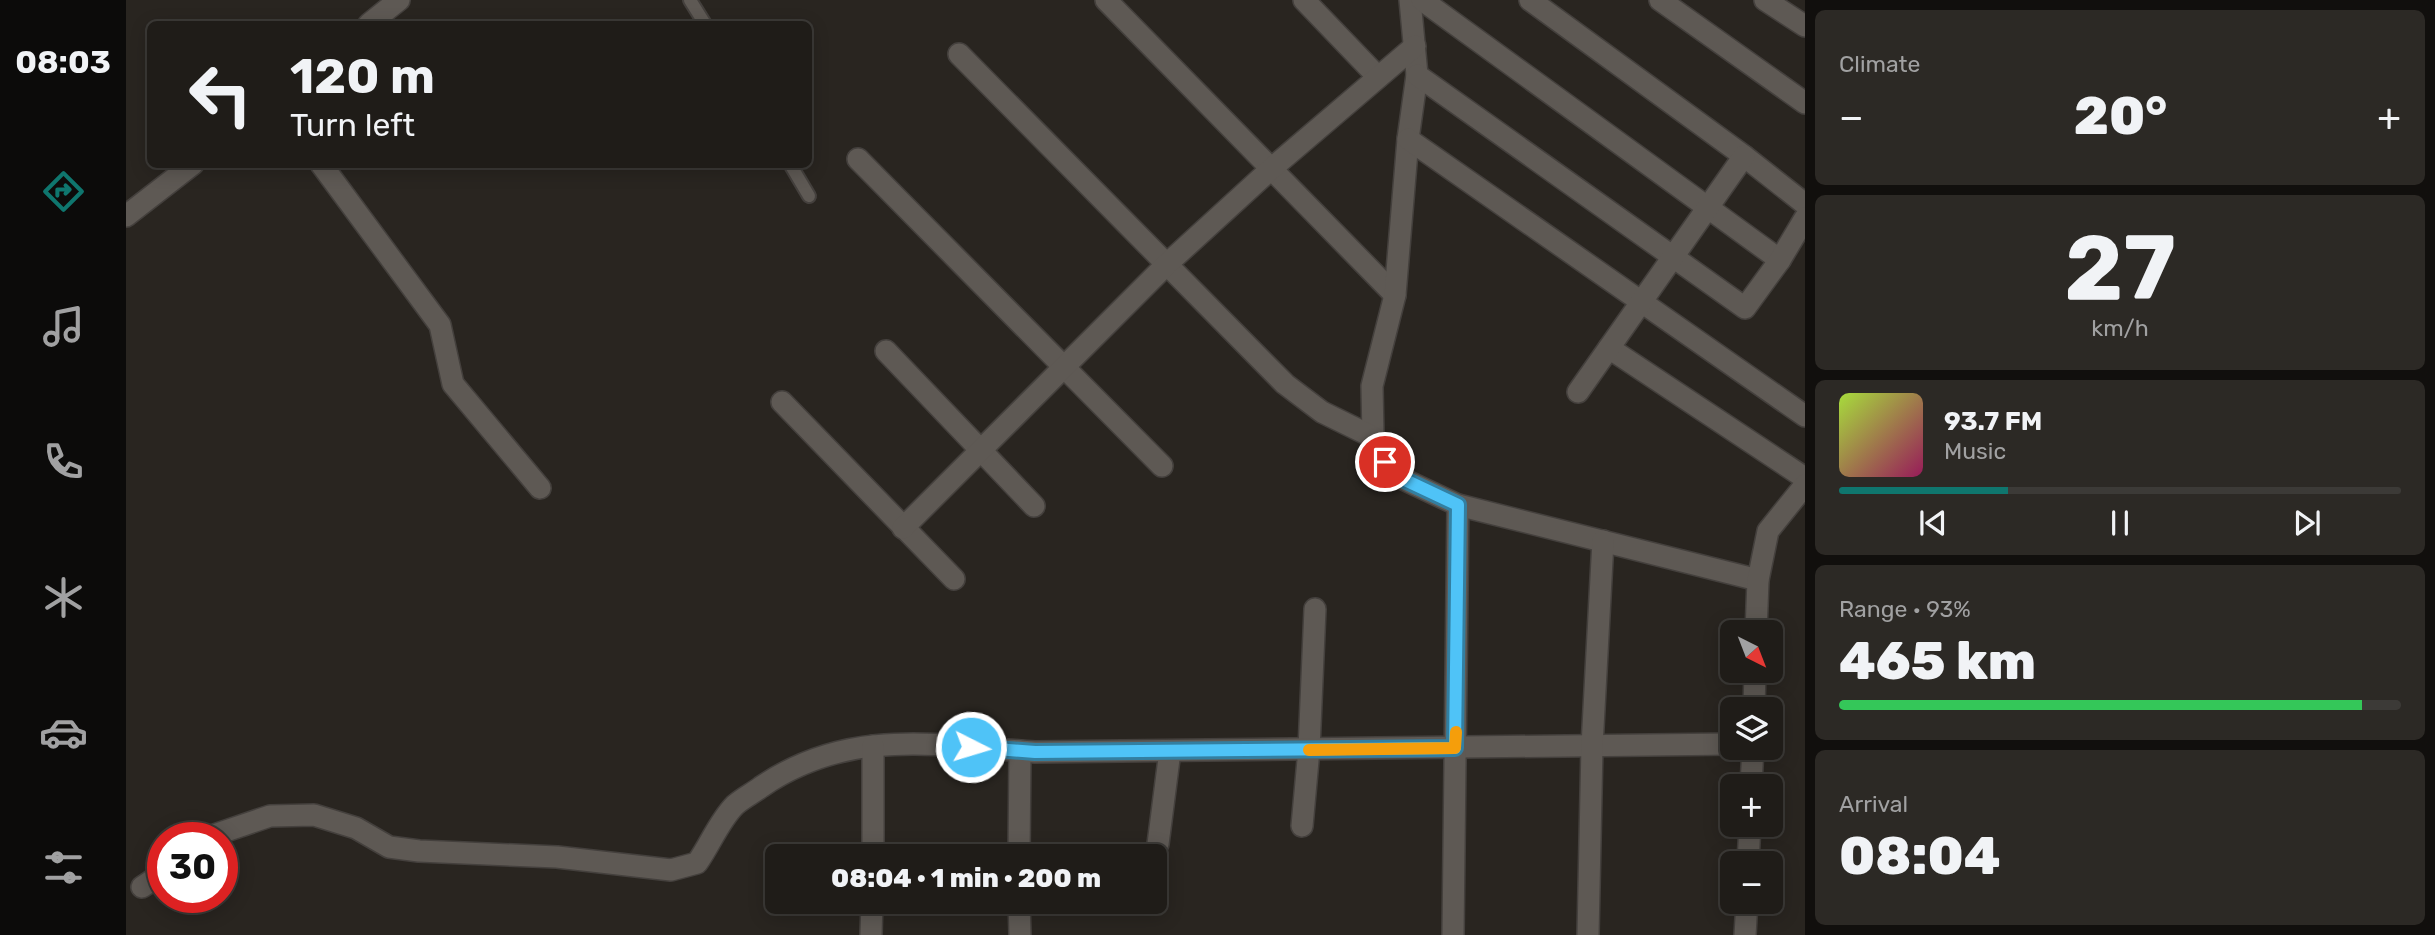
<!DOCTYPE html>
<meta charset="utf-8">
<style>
:root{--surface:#1f1c18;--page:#2c2925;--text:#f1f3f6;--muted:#a1a1a2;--line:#3c3a37;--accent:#0f766e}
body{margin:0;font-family:Rubik,sans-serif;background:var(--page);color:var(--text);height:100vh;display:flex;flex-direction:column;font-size:26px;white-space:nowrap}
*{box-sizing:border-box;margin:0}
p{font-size:23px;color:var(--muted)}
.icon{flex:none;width:38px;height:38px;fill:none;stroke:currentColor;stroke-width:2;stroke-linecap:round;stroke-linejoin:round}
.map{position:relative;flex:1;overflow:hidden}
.panel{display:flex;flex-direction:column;gap:10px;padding:10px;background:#110f0d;width:630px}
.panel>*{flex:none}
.guide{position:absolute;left:21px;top:21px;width:665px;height:147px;border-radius:10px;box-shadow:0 4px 18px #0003,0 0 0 2px var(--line);background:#1f1c18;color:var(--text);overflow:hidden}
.needle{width:46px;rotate:138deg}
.tools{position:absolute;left:1594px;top:620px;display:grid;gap:14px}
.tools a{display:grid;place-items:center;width:63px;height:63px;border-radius:10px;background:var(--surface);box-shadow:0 4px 18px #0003,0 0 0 2px var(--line);font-size:35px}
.speed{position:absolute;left:21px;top:822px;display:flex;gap:14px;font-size:35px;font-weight:700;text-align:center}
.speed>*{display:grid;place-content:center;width:91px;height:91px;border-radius:50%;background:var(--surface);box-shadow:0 4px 18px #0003,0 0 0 2px var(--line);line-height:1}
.speed .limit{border:10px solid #d22;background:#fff;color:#111}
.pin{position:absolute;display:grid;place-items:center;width:60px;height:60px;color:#fff;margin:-30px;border:4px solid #fff;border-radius:50%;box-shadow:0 2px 7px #0007}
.me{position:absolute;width:77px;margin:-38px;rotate:95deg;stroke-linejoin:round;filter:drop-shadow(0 0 5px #0008)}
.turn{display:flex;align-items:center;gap:24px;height:147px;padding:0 28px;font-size:32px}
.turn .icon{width:91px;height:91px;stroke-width:2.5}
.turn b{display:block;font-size:49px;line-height:60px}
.big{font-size:52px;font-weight:800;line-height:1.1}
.panel .card{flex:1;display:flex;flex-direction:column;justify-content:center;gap:10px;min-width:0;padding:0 24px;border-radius:10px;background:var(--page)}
.panel .dial{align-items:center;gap:0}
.dial b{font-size:91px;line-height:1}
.song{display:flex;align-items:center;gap:21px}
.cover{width:84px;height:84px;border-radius:10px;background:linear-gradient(135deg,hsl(80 70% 55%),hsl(330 70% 35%))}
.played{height:7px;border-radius:4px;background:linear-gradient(90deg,var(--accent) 30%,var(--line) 30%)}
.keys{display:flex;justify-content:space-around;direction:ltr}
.heat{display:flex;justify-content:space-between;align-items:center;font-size:38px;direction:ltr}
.charge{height:10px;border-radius:5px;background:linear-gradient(90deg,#34c759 93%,var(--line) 0)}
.trip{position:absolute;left:639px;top:844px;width:402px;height:70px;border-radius:10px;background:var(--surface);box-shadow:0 4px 18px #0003,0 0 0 2px var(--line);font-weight:800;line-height:70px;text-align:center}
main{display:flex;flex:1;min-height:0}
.tab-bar{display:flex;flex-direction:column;width:126px;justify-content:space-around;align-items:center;background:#0c0b0a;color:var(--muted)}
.tab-bar .icon{width:49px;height:49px}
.tab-bar .on{color:var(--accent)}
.tab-bar b{font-size:32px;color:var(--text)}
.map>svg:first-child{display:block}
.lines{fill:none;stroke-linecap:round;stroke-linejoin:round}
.service-casing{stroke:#44403d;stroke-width:16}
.minor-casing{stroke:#44403d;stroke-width:24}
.tertiary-casing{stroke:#44403d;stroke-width:24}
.service{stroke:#5e5954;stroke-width:12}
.minor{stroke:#5e5954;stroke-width:21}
.tertiary{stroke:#5e5954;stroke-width:21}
.route-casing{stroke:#337fa1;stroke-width:18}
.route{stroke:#4fc3f7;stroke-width:12}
.slow{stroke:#f59e0b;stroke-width:12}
</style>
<main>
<nav class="tab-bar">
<b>08:03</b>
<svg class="icon on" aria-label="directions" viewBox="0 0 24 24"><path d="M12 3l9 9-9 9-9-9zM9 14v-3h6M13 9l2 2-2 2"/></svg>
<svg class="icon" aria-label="music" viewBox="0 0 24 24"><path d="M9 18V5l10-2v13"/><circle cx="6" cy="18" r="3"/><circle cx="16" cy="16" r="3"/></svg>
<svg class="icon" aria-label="phone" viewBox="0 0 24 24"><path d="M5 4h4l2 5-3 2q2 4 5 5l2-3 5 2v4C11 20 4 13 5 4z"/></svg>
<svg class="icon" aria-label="climate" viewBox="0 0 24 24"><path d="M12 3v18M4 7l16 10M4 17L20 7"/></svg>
<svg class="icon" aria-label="car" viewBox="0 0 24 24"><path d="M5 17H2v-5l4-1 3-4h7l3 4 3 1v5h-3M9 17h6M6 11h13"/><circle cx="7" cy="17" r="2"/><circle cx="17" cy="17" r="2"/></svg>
<svg class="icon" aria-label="filters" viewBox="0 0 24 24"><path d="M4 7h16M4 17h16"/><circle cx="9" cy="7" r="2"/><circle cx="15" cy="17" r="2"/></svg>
</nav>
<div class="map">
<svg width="1679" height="935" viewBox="0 0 1679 935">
<rect width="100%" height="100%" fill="#292520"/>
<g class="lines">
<g class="service-casing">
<g id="service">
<path d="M564,0l15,24"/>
<path d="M664,164l19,32"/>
</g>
</g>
<g class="minor-casing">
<g id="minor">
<path d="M980,0l289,295"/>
<path d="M1178,0l74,77"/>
<path d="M1284,0l7,75 -9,64 -13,156 -23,91 1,51 13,25 19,18 53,25 300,75"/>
<path d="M1296,0l358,260"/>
<path d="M1404,0l214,156 61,48"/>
<path d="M1534,0l145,103"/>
<path d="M1639,0l40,26"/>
<path d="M243,24l30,-24"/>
<path d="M833,54l326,330 37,28 51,25"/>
<path d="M1291,75l328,233 35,-48 25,-42"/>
<path d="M1282,139l397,277"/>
<path d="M732,159l304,307"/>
<path d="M195,164l119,161 13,59 87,104"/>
<path d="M0,216l67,-52"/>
<path d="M1483,348l196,130"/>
<path d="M760,351l148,155"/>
<path d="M1452,392l166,-236"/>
<path d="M656,402l172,177"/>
<path d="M777,528l264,-264 104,-95 144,-123"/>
<path d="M1176,826l7,-77 6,-140"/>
<path d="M85,838l6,-4 53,-18 44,-1 42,13 33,19 30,4 138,6 114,13 26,-7c13,-18 22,-42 38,-58 8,-7 18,-12 26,-18 87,-60 176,-42 274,-35l697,-8"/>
<path d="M1032,844l12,-93"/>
<path d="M747,856v-110"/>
<path d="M893,856l1,-105"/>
<path d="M16,887l21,-14"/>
<path d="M893,901l1,34"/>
<path d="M745,935l1,-34"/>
<path d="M1327,935l5,-430"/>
<path d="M1462,935l4,-189 11,-205"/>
</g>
</g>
<g class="tertiary-casing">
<g id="tertiary">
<path d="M1630,632l2,-52 10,-49 37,-46"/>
<path d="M1628,709l1,-39"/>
<path d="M1625,786l2,-39"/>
<path d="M1622,863l2,-39"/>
<path d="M1619,935l2,-34"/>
</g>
</g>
<use href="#service" class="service"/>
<use href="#minor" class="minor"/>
<use href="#tertiary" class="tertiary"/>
</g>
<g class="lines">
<g class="route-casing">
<path id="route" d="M845,747l64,5 420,-4 3,-243 -53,-25 -20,-18"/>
</g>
<use href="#route" class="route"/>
<path class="slow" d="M1183,750l146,-2 1,-16"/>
</g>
</svg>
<div class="tools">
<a><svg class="needle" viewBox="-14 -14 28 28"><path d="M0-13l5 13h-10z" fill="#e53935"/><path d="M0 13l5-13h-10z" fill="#a1a1a2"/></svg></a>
<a><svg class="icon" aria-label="layers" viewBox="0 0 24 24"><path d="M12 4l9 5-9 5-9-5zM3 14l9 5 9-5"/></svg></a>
<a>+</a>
<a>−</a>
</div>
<div class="speed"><div class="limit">30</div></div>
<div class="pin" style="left:1259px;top:462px;background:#d93025"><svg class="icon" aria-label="arrive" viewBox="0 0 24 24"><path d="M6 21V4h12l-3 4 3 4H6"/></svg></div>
<svg class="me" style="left:845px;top:747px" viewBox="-20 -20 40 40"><circle r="17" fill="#4fc3f7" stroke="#fff" stroke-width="3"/><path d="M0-11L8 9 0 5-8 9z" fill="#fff"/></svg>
<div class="trip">08:04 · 1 min · 200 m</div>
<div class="guide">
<div class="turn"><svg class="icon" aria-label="left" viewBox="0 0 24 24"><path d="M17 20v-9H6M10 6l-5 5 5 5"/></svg><div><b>120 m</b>Turn left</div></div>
</div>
</div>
<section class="panel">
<div class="card"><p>Climate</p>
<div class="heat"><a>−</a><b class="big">20°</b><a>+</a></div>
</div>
<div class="card dial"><b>27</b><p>km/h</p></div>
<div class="card">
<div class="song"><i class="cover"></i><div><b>93.7 FM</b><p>Music</p></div></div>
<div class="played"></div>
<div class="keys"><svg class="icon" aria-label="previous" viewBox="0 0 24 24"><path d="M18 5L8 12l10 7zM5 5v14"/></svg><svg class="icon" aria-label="pause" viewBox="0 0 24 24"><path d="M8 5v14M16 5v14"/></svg><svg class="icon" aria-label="next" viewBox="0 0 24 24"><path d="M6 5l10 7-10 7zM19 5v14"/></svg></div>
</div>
<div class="card"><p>Range · 93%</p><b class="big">465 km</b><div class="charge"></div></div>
<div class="card"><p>Arrival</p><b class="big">08:04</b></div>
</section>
</main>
